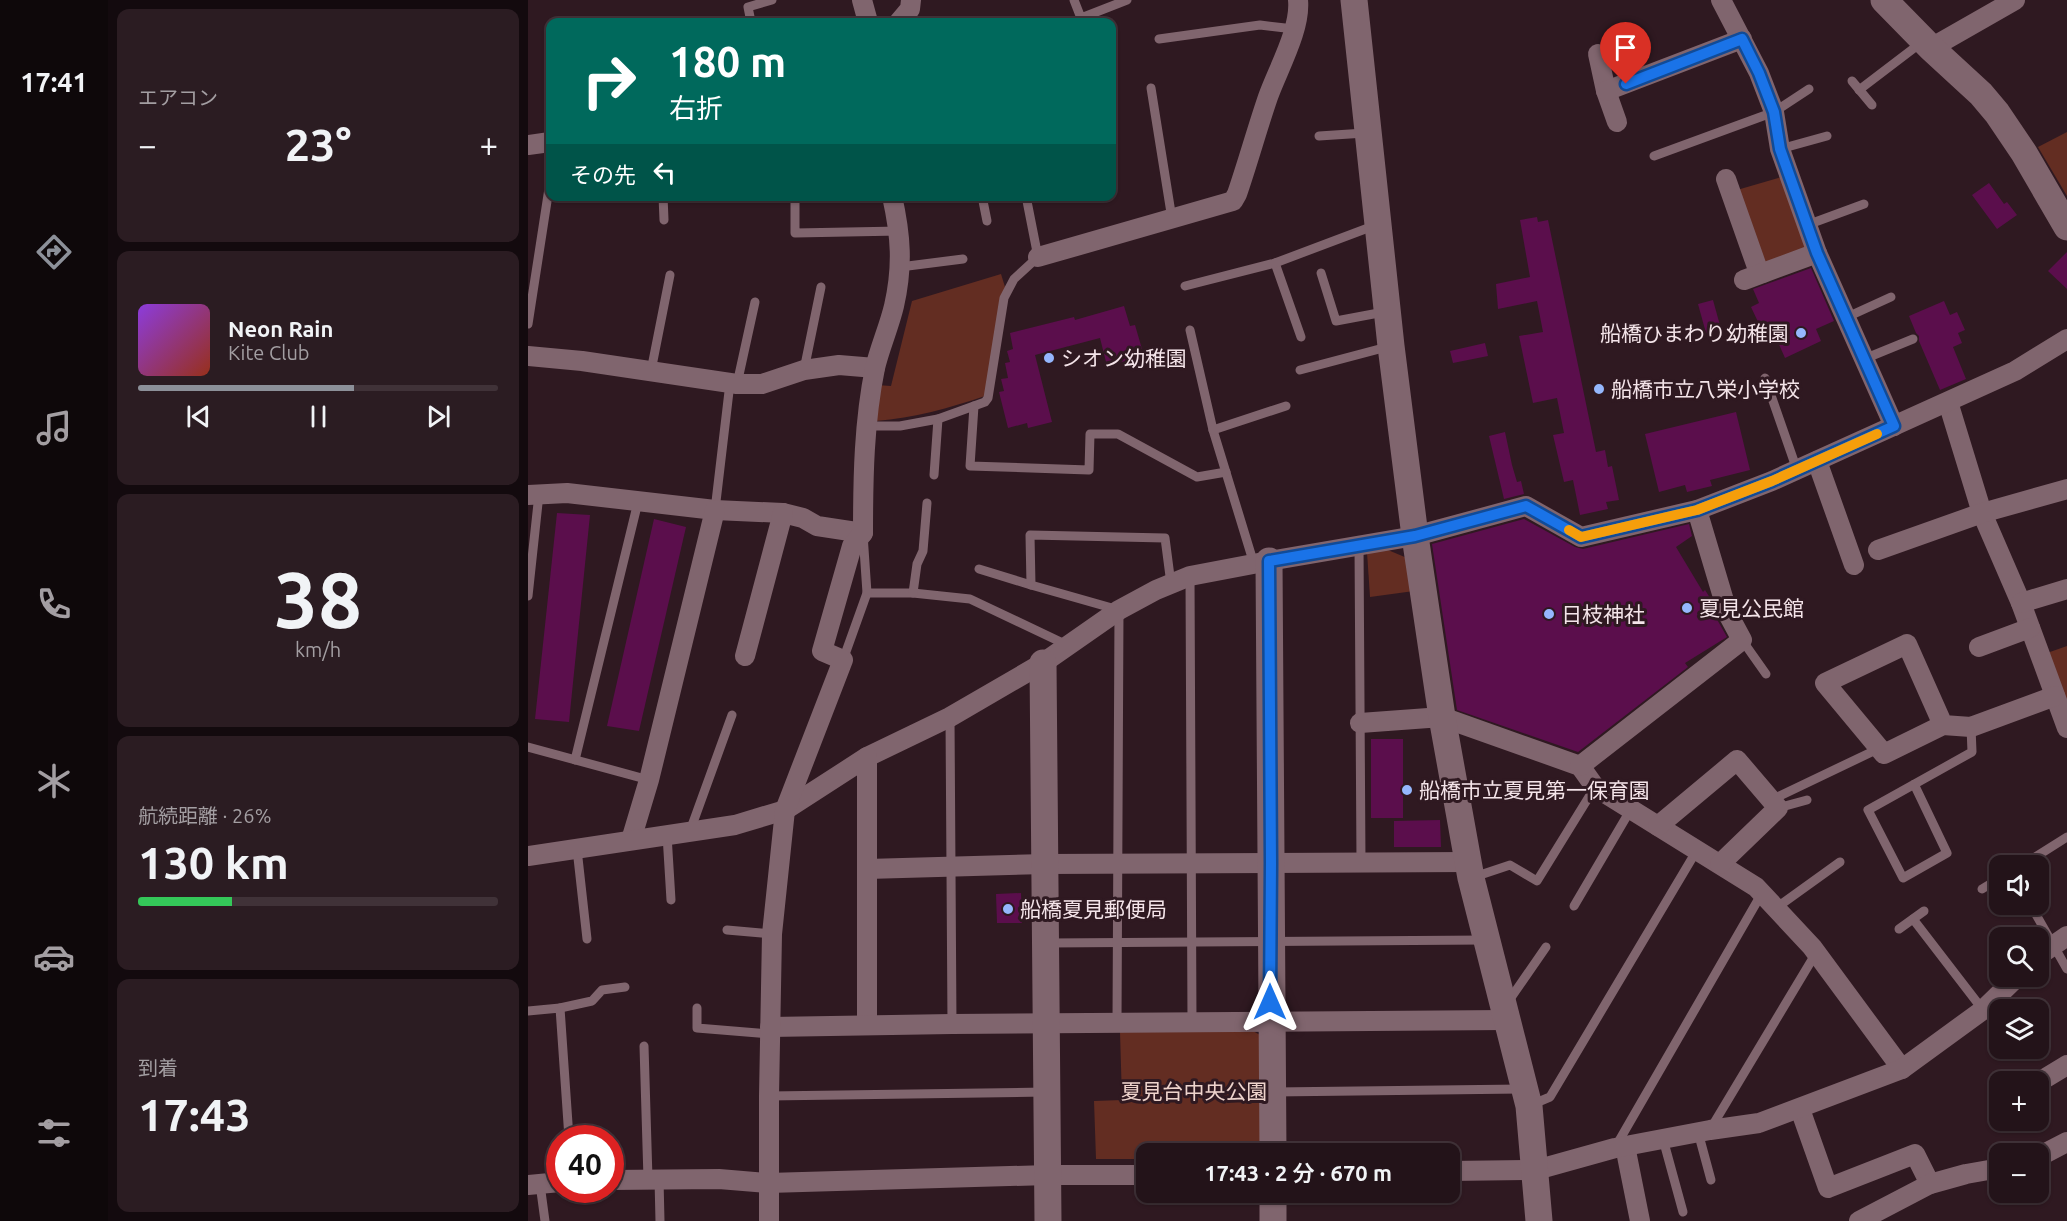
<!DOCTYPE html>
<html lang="ja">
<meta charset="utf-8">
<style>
:root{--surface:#231319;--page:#2b1c22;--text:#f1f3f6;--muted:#a39ea2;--line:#403238;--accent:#8c9099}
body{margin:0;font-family:Ubuntu,"Noto Sans JP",sans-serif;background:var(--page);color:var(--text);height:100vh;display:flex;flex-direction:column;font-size:22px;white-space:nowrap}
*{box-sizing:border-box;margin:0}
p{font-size:20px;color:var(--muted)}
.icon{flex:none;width:33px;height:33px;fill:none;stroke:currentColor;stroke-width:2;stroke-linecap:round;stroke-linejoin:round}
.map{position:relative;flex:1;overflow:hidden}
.side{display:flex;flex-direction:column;gap:9px;padding:9px;background:#130a0e;width:420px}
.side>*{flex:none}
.hud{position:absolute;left:18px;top:18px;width:570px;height:183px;border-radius:12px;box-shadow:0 2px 4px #0004,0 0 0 2px var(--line);background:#00695c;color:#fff;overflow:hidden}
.tools{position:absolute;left:1461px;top:855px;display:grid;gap:12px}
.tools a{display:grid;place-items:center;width:60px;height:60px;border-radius:12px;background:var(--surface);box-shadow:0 2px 4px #0004,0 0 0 2px var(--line);font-size:30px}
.speed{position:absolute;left:18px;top:1125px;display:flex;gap:12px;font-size:30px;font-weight:700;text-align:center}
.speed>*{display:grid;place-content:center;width:78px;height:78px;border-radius:50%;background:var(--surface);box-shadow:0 2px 4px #0004,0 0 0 2px var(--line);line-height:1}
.speed .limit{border:9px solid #d22;background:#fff;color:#111}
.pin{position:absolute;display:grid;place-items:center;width:51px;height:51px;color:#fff;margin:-62px -26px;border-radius:50% 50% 50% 0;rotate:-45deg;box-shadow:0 0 6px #0007}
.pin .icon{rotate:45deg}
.me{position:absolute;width:66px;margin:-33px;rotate:0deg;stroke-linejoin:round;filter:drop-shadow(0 0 4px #0008)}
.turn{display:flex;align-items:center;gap:21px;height:126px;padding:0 24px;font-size:27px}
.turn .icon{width:78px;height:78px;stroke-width:2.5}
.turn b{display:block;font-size:42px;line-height:51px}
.then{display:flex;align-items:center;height:57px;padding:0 24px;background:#0003;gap:12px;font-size:22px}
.big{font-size:45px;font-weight:600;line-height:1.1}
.side .card{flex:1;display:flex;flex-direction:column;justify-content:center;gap:9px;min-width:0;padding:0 21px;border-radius:12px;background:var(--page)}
.side .dial{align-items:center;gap:0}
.dial b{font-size:78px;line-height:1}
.song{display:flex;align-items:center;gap:18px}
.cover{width:72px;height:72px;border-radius:9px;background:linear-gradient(135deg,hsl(270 70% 55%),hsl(10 70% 35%))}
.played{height:6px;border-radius:3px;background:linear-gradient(90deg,var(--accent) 60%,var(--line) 60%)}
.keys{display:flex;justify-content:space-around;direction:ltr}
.heat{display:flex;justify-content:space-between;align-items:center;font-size:33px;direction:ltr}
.charge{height:9px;border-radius:4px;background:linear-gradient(90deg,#34c759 26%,var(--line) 0)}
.trip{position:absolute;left:608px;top:1143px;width:324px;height:60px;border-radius:12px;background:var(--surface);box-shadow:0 2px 4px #0004,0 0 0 2px var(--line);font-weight:600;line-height:60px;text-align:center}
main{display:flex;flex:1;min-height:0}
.dock{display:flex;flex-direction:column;width:108px;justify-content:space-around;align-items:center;background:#0e080a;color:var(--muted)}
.dock .icon{width:42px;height:42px}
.dock .selected{color:var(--accent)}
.dock b{font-size:27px;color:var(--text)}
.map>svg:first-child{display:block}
.green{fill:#632d22}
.building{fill:#5b0e4c}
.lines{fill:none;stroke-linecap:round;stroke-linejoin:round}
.lane{stroke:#80656e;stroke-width:9}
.street{stroke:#80656e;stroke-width:20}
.secondary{stroke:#80656e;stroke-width:27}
.route-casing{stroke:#114b97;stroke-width:15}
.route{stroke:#1a73e8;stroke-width:10}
.slow{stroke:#f59e0b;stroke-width:10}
.poi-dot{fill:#95b7fd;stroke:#2f1921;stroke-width:2}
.labels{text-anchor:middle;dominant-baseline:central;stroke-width:6;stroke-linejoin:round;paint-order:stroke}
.poi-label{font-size:21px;fill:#f4e4e9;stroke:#2f1921;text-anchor:start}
.park-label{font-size:21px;fill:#eed3cc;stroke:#2f1921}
</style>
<main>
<nav class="dock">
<b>17:41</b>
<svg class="icon selected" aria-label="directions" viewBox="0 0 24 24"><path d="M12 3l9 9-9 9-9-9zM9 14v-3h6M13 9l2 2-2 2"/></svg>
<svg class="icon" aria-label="music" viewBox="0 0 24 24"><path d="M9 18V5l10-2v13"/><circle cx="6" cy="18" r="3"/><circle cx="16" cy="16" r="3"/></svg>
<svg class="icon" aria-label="phone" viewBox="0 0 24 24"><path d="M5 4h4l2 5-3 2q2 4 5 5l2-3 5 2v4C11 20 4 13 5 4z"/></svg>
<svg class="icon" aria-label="climate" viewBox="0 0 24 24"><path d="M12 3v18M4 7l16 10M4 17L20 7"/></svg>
<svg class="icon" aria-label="car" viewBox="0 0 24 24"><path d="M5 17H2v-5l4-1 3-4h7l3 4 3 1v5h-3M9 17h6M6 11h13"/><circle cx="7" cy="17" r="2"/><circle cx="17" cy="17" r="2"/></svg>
<svg class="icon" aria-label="filters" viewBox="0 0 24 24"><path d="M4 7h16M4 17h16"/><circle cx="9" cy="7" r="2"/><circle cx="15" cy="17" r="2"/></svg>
</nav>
<section class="side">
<div class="card"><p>エアコン</p>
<div class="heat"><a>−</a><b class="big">23°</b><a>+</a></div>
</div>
<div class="card">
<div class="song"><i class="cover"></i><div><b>Neon Rain</b><p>Kite Club</p></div></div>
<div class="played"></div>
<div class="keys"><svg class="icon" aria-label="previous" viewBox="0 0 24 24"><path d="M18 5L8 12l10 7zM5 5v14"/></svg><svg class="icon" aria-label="pause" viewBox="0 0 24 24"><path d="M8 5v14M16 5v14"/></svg><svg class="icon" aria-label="next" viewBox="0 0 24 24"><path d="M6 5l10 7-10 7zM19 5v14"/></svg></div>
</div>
<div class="card dial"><b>38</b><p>km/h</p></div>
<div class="card"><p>航続距離 · 26%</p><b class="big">130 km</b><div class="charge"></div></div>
<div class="card"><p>到着</p><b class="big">17:43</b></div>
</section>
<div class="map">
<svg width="1539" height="1221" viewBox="0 0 1539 1221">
<rect width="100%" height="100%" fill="#2f1921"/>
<g class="green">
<path d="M1539,132v64l-29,-49z"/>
<path d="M1257,176l23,71 -41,20 -30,-77z"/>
<path d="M473,274l4,13 -20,109c-36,12 -71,22 -109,25l1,-36 14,1 21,-85z"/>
<path d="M860,550l19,8 7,33 -44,6 -3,-45z"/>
<path d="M1539,646v62l-20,-55z"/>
<path d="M718,1027l14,8 2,118 -116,1v5h-50l-2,-58 28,-1 -2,-68z"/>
</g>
<g class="building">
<path d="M1461,183l15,21 3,-2 10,13 -20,14 -25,-34z"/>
<path d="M1009,217l1,5 10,-2 48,232 9,-2 3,17 4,-1 7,34 -13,2 2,7 -28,6 -7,-35 -9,2 -11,-47 11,-2 -7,-35 -24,5 -14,-67 24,-4 -6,-31 -39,8 -2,-25 34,-7 -10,-57z"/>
<path d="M1539,252v37l-19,-18z"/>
<path d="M1283,268l23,53 -18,8 5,12 -36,17 -8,-18 -9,3 -17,-36 8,-4 -6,-14z"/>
<path d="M1185,300l8,29 -15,4 -8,-29z"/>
<path d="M1416,301l6,14 7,-3 8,18 -7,3 4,10 -9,4 13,32 -26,11 -21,-49v-5l-3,-3 -7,-17z"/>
<path d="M596,306l6,20 5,-1 7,24 -7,2 2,7 -30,8 -7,-28 -65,17 17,67 -24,6 -1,-5 -19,5 -9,-36 5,-1 -3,-12 7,-1 -3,-15 5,-1 -3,-11 6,-2 -3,-16 64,-16 1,3z"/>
<path d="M957,343l3,13 -35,7 -3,-12z"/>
<path d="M1208,412l14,58 -40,10 2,6 -25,6 -2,-7 -26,7 -14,-58z"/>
<path d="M977,432l7,33 5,17 4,-1 3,13 -20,5 -15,-63z"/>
<path d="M29,513l33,2 -21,207 -34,-3z"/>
<path d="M126,519l32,8 -47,204 -32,-5z"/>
<path d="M996,519l51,28 8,2 106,-25 3,12 -16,11 27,45 2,-2 7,11 2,6 -3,2 16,28 -42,26 3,4 -110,85 -121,-42 -25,-166z"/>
<rect x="843" y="739" width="32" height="79"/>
<path d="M912,820l1,27h-47v-26z"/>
<path d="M493,893l1,30h-25l-1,-29z"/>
</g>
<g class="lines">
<g class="lane">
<path d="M546,0l7,18 46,-18"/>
<path d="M223,22l-3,-15 24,-7"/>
<path d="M631,39l101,-14 34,4"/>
<path d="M1324,81l20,24"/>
<path d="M623,88l21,131"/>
<path d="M1331,90l63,-48"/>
<path d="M791,136l46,-3"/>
<path d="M1252,149l47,-13"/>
<path d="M1126,156l120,-44 35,-23"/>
<path d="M135,196l1,24"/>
<path d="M267,196v37l105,-2"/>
<path d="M454,196l5,25"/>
<path d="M1279,225l57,-21"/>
<path d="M747,263l26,74"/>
<path d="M372,267l63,-8"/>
<path d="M793,273l15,48 48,-9"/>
<path d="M657,286l90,-23 101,-38"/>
<path d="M1317,318l46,-21"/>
<path d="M0,324l22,-142"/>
<path d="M662,330l23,100 41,134"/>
<path d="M1336,359l49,-20"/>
<path d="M276,370l17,-83"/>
<path d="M772,370l87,-23"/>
<path d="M123,371l19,-96"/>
<path d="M1237,378l32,92"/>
<path d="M209,384l18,-82"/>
<path d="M446,406l-4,60 119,4 1,-36h28l79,43 29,-5"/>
<path d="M338,426h34l38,-7 47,-17 3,-4 16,-100 10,-19 24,-22 -12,-61"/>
<path d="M685,430l73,-24"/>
<path d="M406,475l4,-56"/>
<path d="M187,510l15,-127"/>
<path d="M831,545l2,317"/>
<path d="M451,569l52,16"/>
<path d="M662,576l2,446"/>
<path d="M339,593h46l57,6 97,46"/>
<path d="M385,593l4,-29 6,-13 4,-48"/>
<path d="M0,596l11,-102"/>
<path d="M1214,640l24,34"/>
<path d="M315,660l24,-67 -4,-59"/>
<path d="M422,717l2,307"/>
<path d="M0,747l121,33"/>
<path d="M47,760l63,-258"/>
<path d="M1386,784l33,69 -44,25 -35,-68 104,-58 -1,-25"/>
<path d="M1243,800l109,-52"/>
<path d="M1250,808l29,-8"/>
<path d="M162,831l42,-116"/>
<path d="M139,835l4,65"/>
<path d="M49,849l10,90"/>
<path d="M1493,866l46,-29"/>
<path d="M946,877l36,-12 27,16 58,-94"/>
<path d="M1454,889l18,-11"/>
<path d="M1502,904l37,65"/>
<path d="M1046,906l57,-97"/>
<path d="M1248,908l64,-46"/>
<path d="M1385,919l70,91"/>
<path d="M1371,929l25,-18"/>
<path d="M199,930l45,4"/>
<path d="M520,943l437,-3"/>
<path d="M980,1002l38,-55"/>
<path d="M32,1008l32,-7 10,-11 23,-3"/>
<path d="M169,1008v20l73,6"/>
<path d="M0,1011l32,-3 9,130"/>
<path d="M589,1023l2,-413 -88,-25 -1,-50 135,3 6,46"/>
<path d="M116,1046l4,133"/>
<path d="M746,1092l247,-3"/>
<path d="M241,1096l276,-4"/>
<path d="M1003,1105l19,-8 147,-247"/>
<path d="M1183,1128l105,-175"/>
<path d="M1170,1132l13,48"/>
<path d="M1135,1139l20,73"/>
<path d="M1088,1146l146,-253"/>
<path d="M131,1179l1,42"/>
<path d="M12,1184l5,37"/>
</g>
<g class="street">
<path d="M334,0l6,22"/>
<path d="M1193,0l38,73 15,39 6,37 37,104 77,173"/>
<path d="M371,22l11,-13 1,-9"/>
<path d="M1403,48l84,-48"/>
<path d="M1070,54l8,37 11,31"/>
<path d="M1078,91l136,-52"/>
<path d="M0,145l22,-3"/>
<path d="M1198,179l31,88 6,6"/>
<path d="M510,257l195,-56 4,-7c11,-32 20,-65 31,-97 10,-28 33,-68 30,-97"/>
<path d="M1216,280l73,-27"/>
<path d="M0,356l54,5 155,23h25l42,-14 35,-5 36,3"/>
<path d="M1420,402l34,111 39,90 46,125"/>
<path d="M1289,461l37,104"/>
<path d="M0,495l39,-2 148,17 68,3 20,5 14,8 46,7"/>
<path d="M1350,550l104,-37 85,-24"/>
<path d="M1493,603l46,-14"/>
<path d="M1451,647l51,-19"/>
<path d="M217,656l38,-143"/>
<path d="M832,723l82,-6 138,49 15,21 161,100 56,60 90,122"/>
<path d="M1415,725l-36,-81 -82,39 59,71 59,-29 28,2 84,-31"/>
<path d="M1052,766l162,-126 -14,-26 -31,-104"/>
<path d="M1130,826l79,-66 41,48 -58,56"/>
<path d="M103,840l18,-60 66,-270"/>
<path d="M0,856l207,-31 50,-15 82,-53 83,-40 93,-54 76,-53 37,-20 34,-14 79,-15 146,-25 111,-30 55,31 116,-27 75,-29 243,-110 52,-32"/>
<path d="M339,869l178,-5 424,-2"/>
<path d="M1510,956l29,-20"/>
<path d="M339,1025v-268"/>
<path d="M242,1027l182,-3 554,-4"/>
<path d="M1511,1082l28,-17"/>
<path d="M1272,1109l28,79 87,-34 15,30"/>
<path d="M1097,1146l15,75"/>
<path d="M1510,1157l29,-15"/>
<path d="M921,1171l87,-1 79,-22 95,-18 49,-7 143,-54 81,-59 35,-34"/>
<path d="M82,1180l109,-1 49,4 280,-8h98"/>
<path d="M0,1185l32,-3"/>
<path d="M241,1221v-125l3,-162 13,-124 58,-150 -21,-9 30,-105 11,-13c0,-56 1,-111 12,-165 5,-21 14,-41 19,-62 9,-40 7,-70 -2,-110"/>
<path d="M1331,1221l71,-37 36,-10 34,-6"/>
</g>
<g class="secondary">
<path d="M826,0l37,346 24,190 27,181 29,161 58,228 10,115"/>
<path d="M1356,0l47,48 50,46 16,19 27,40 43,74"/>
<path d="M741,561l4,593"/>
<path d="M515,663l5,558"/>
<path d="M745,1192v29"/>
</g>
</g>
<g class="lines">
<g class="route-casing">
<path id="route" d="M742,1002l1,-139 -2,-302 146,-25 111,-30 55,31 116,-27 75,-29 122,-55 -77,-173 -37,-104 -6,-37 -15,-39 -17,-34 -116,45"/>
</g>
<use href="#route" class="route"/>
<path class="slow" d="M1041,530l12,7 116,-27 75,-29 105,-47"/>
</g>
<g class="poi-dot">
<circle cx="1273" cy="333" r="6"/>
<circle cx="521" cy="358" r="6"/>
<circle cx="1071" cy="389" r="6"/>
<circle cx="1159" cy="608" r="6"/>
<circle cx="1021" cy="614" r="6"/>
<circle cx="879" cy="790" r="6"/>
<circle cx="480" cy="909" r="6"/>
</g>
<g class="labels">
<g class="poi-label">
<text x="1261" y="333" text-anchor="end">船橋ひまわり幼稚園</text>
<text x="533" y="358">シオン幼稚園</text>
<text x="1083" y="389">船橋市立八栄小学校</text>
<text x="1171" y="608">夏見公民館</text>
<text x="1033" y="614">日枝神社</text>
<text x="891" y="790">船橋市立夏見第一保育園</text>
<text x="492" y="909">船橋夏見郵便局</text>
</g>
<g class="park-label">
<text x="666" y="1091">夏見台中央公園</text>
</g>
</g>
</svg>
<div class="tools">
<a><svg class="icon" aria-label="sound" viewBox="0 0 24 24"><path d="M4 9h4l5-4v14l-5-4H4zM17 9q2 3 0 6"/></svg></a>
<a><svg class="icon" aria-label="search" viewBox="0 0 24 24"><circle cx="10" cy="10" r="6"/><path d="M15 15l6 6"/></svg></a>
<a><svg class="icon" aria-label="layers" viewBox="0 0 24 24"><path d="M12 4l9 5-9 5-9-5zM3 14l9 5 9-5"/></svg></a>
<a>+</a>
<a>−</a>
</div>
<div class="speed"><div class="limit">40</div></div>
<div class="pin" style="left:1098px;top:84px;background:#d93025"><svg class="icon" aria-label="arrive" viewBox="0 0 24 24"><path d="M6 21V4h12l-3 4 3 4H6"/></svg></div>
<svg class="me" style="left:742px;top:1002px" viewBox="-20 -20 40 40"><path d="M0-17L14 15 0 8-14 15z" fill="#1a73e8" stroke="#fff" stroke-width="4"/></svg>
<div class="trip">17:43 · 2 分 · 670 m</div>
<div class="hud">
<div class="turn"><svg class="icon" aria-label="right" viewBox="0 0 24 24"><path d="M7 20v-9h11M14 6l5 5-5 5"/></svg><div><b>180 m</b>右折</div></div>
<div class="then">その先<svg class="icon" aria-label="left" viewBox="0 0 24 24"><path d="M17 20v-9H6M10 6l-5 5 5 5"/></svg></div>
</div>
</div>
</main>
